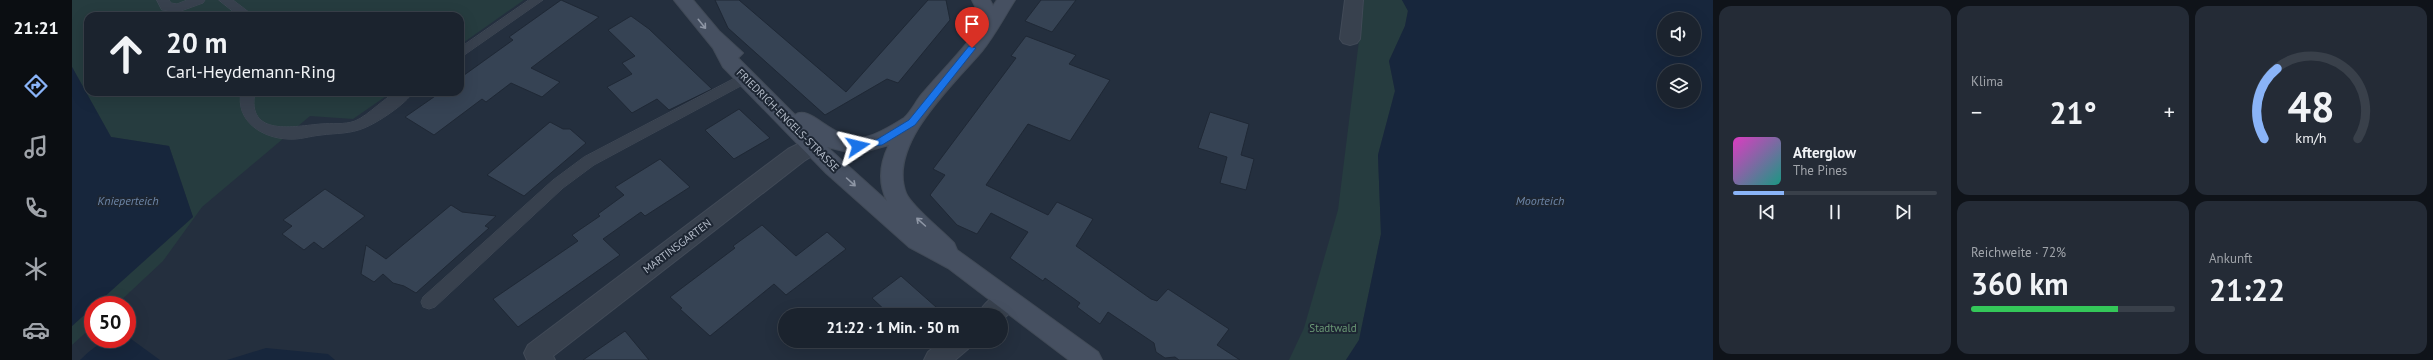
<!DOCTYPE html>
<html lang="de">
<meta charset="utf-8">
<style>
:root{--surface:#1b232e;--page:#242b36;--text:#f1f3f6;--muted:#a0a4aa;--line:#39404a;--accent:#8ab4f8}
body{margin:0;font-family:"PT Sans",sans-serif;background:var(--page);color:var(--text);height:100vh;display:flex;flex-direction:column;font-size:15px;white-space:nowrap}
*{box-sizing:border-box;margin:0}
p{font-size:13px;color:var(--muted)}
.icon{flex:none;width:22px;height:22px;fill:none;stroke:currentColor;stroke-width:2;stroke-linecap:round;stroke-linejoin:round}
.map{position:relative;flex:1;overflow:hidden}
.details{display:flex;flex-direction:column;gap:6px;padding:6px;background:#0f1319;width:720px}
.details>*{flex:none}
.guide{position:absolute;left:12px;top:12px;width:380px;height:84px;border-radius:12px;box-shadow:0 4px 16px #0002,0 0 0 1px var(--line);background:#1b232e;color:var(--text);overflow:hidden}
.buttons{position:absolute;left:1585px;top:12px;display:grid;gap:8px}
.buttons a{display:grid;place-items:center;width:44px;height:44px;border-radius:50%;background:var(--surface);box-shadow:0 4px 16px #0002,0 0 0 1px var(--line);font-size:20px}
.speed{position:absolute;left:12px;top:296px;display:flex;gap:8px;font-size:20px;font-weight:700;text-align:center}
.speed>*{display:grid;place-content:center;width:52px;height:52px;border-radius:50%;background:var(--surface);box-shadow:0 4px 16px #0002,0 0 0 1px var(--line);line-height:1}
.speed .limit{border:6px solid #d22;background:#fff;color:#111}
.pin{position:absolute;display:grid;place-items:center;width:34px;height:34px;color:#fff;margin:-41px -17px;border-radius:50% 50% 50% 0;rotate:-45deg;box-shadow:0 0 4px #0007}
.pin .icon{rotate:45deg}
.me{position:absolute;width:44px;margin:-22px;rotate:80deg;stroke-linejoin:round;filter:drop-shadow(0 0 3px #0008)}
.turn{display:flex;align-items:center;gap:14px;height:84px;padding:0 16px;font-size:18px}
.turn .icon{width:52px;height:52px;stroke-width:2.5}
.turn b{display:block;font-size:28px;line-height:34px}
.big{font-size:30px;font-weight:700;line-height:1.1}
.details .card{flex:1;display:flex;flex-direction:column;justify-content:center;gap:6px;min-width:0;padding:0 14px;border-radius:12px;background:var(--page)}
.details .dial{align-items:center;gap:0}
.dial svg{height:104px;overflow:visible;fill:none;stroke:var(--line);stroke-width:7;stroke-linecap:round;text-anchor:middle}
.dial text{fill:var(--text);stroke:none}
.song{display:flex;align-items:center;gap:12px}
.cover{width:48px;height:48px;border-radius:6px;background:linear-gradient(135deg,hsl(310 70% 55%),hsl(170 70% 35%))}
.played{height:4px;border-radius:2px;background:linear-gradient(90deg,var(--accent) 25%,var(--line) 25%)}
.keys{display:flex;justify-content:space-around;direction:ltr}
.heat{display:flex;justify-content:space-between;align-items:center;font-size:22px;direction:ltr}
.charge{height:6px;border-radius:3px;background:linear-gradient(90deg,#34c759 72%,var(--line) 0)}
.details .tiles{flex:1;display:grid;gap:6px;grid-template-columns:repeat(3,1fr)}
.card:first-child{grid-row:span 2}
.trip{position:absolute;left:706px;top:308px;width:230px;height:40px;border-radius:20px;background:var(--surface);box-shadow:0 4px 16px #0002,0 0 0 1px var(--line);font-weight:700;line-height:40px;text-align:center}
main{display:flex;flex:1;min-height:0}
.tabs{display:flex;flex-direction:column;width:72px;justify-content:space-around;align-items:center;background:#0b0e12;color:var(--muted)}
.tabs .icon{width:28px;height:28px}
.tabs .selected{color:var(--accent)}
.tabs b{font-size:18px;color:var(--text)}
.map>svg:first-child{display:block}
.green{fill:#263c3f}
.water{fill:#17263c;fill-rule:evenodd}
.building{fill:#364354;stroke:#1f2835}
.lines{fill:none;stroke-linecap:round;stroke-linejoin:round}
.service-casing{stroke:#414a57;stroke-width:1}
.minor-casing{stroke:#414a57;stroke-width:2}
.secondary-casing{stroke:#414a57;stroke-width:2}
.service{fill:#38414e;fill-rule:evenodd}
.minor{fill:#38414e;fill-rule:evenodd}
.secondary{fill:#465061;fill-rule:evenodd}
.oneway{stroke:#8e96a5}
.route{fill:#1a73e8;stroke:#114b97}
.labels{text-anchor:middle;dominant-baseline:central;stroke-width:4;stroke-linejoin:round;paint-order:stroke}
.street-label{font-size:11px;fill:#b4bcc9;stroke:#1d2633}
.park-label{font-size:11px;fill:#6b9a76;stroke:#1d2633}
.water-label{font-size:12px;font-style:italic;fill:#6d86a8;stroke:#1d2633}
</style>
<main>
<nav class="tabs">
<b>21:21</b>
<svg class="icon selected" aria-label="directions" viewBox="0 0 24 24"><path d="M12 3l9 9-9 9-9-9zM9 14v-3h6M13 9l2 2-2 2"/></svg>
<svg class="icon" aria-label="music" viewBox="0 0 24 24"><path d="M9 18V5l10-2v13"/><circle cx="6" cy="18" r="3"/><circle cx="16" cy="16" r="3"/></svg>
<svg class="icon" aria-label="phone" viewBox="0 0 24 24"><path d="M5 4h4l2 5-3 2q2 4 5 5l2-3 5 2v4C11 20 4 13 5 4z"/></svg>
<svg class="icon" aria-label="climate" viewBox="0 0 24 24"><path d="M12 3v18M4 7l16 10M4 17L20 7"/></svg>
<svg class="icon" aria-label="car" viewBox="0 0 24 24"><path d="M5 17H2v-5l4-1 3-4h7l3 4 3 1v5h-3M9 17h6M6 11h13"/><circle cx="7" cy="17" r="2"/><circle cx="17" cy="17" r="2"/></svg>
</nav>
<div class="map">
<svg width="1641" height="360" viewBox="0 0 1641 360">
<rect width="100%" height="100%" fill="#242f3e"/>
<g class="green">
<path d="M0,0h452l-64,45v-29h-372v76h304l-39,27 -43,-3 -108,91 -39,54 -47,44h-21l98,-88 -24,-71 -58,-9 -39,-70z"/>
<path d="M1292,0h38l6,10 -3,16 -16,35 6,30 -17,64 3,79 -22,106 -13,20h-57l15,-32 34,-118z"/>
<path d="M21,307v19l-21,19v-19z"/>
</g>
<g class="water">
<path d="M1330,0h311v360h-367l13,-20 22,-106 -3,-79 17,-64 -6,-30 16,-35 3,-15zM1592,19h30v30h-30zM1592,71h30v30h-30z"/>
<path d="M0,67l39,70 58,9 24,71 -121,109z"/>
<path d="M55,336l33,24h-80c17,-16 24,-21 47,-21z"/>
<path d="M194,348l62,6 7,6h-108z"/>
</g>
<g class="building">
<path d="M489,0l38,17 -68,51 29,14 -18,15 -31,-14 -25,19 -4,-3 -48,36 -29,-18 36,-25h19v-14l53,-38 -4,-3z"/>
<path d="M643,0h24l107,92 82,-92h18l4,20 -52,63 -11,-4 -62,36 -97,-87z"/>
<path d="M969,0h35l-24,32 -27,-11z"/>
<path d="M559,16l18,13 63,60 -43,21 -12,-11 -25,14 -25,-26 25,-13 -10,-11 13,-7 -27,-26z"/>
<path d="M954,36l50,19 -7,9 41,16 -40,61 -42,-17 -42,61 62,30 9,-13 36,17 -17,27 75,53 6,2 11,-12 61,40 -12,16 23,15h-61l-4,-3 -10,1 -9,-6 -2,-9 -46,-31 -8,12 -23,-17 3,-4 -35,-25 -2,3 -33,-23 18,-26 -37,-19 -14,21 -20,-9 -27,-30 15,-20 -12,-6 83,-111 -5,-2z"/>
<path d="M667,109l31,29 -36,21 -29,-29z"/>
<path d="M1138,112l39,12 -8,31 13,4 -8,31 -26,-7 7,-26 -29,-9z"/>
<path d="M478,122l13,7h7l16,14 -62,53 -37,-21z"/>
<path d="M588,159l30,28 -45,29 -4,-4 -38,27 17,16 -102,72 -25,-28 85,-58 -6,-6 28,-19 -2,-2 26,-19 -9,-8z"/>
<path d="M253,189l40,27 -42,33 -9,-7 -10,8 -22,-16 10,-8 -9,-6z"/>
<path d="M379,205l11,7 34,4 -11,10 4,2 -73,65 -12,-7 -11,-3 -10,-9 -9,8 -13,-8 5,-29 20,14z"/>
<path d="M690,225l34,31 31,-24 19,17 -60,46 -12,-11 -64,52 -30,-27 2,-1 -12,-11 65,-49 -2,-2z"/>
<path d="M829,276l44,39h-55l-18,-17z"/>
<path d="M553,331l24,29h-66z"/>
</g>
<g class="lines">
<g class="service-casing">
<g id="service">
<path d="M85,0h12l2,3 6,1 10,-4h18l-2,3 -25,9 -16,-2z"/>
<path d="M147,0h14l21,16h-15z"/>
<path d="M457,0h14l-83,58v-10z"/>
<path d="M673,73l5,2 2,3 -2,3 -156,84 -31,23 -128,119 -6,2 -6,-2 -2,-5 2,-5 130,-117 31,-23z"/>
<path d="M169,92h14c-9,46 40,34 66,32 11,-1 23,1 34,-3 13,-5 33,-27 43,-29 4,-1 10,0 15,0 -7,12 -36,31 -49,36 -14,6 -28,5 -43,7 -11,1 -22,5 -33,4 -26,-1 -53,-18 -47,-47z"/>
</g>
</g>
<g class="minor-casing">
<g id="minor">
<path d="M1273,0h18l-3,39 -3,4 -7,2 -7,-2 -3,-4z"/>
<path d="M754,130l7,3 4,5 -4,5 -29,18 -251,195 2,4h-28l-3,-7 4,-8 260,-196z"/>
<path d="M935,290l9,3 3,7 -3,7 -15,14v-6h-23c5,-12 17,-21 29,-25z"/>
<path d="M869,341h31l-4,8 -13,11h-31l4,-8z"/>
</g>
</g>
<g class="secondary-casing">
<path id="secondary" d="M602,0h19l26,31 24,22 -5,5 57,57c16,-12 39,29 71,22 12,-3 27,-12 38,-19 7,-6 12,-17 18,-24 16,-19 33,-36 48,-55l-3,-5 9,-26 -4,-8h18l3,6 4,-6h18c-11,17 -20,35 -33,51 -28,33 -95,93 -76,142 5,13 37,38 48,50l3,7 141,102 4,8h-33l-121,-92 -39,-21 -83,-74 -103,-106 -10,-19zM817,145c-9,18 -11,38 -2,56l-60,-54 29,7z"/>
</g>
<use href="#service" class="service"/>
<use href="#minor" class="minor"/>
<use href="#secondary" class="secondary"/>
</g>
<defs><path id="oneway-shaft" d="M-6 0H5M1.5-3L5.5 0L1.5 3" fill="none" stroke-width="1.6" stroke-linecap="round" stroke-linejoin="round"/></defs>
<g class="oneway">
<use href="#oneway-shaft" transform="translate(630 24) rotate(51)"/>
<use href="#oneway-shaft" transform="translate(779 182) rotate(42)"/>
<use href="#oneway-shaft" transform="translate(849 222) rotate(-138)"/>
</g>
<path class="route" d="M897,46l7,2 -61,77 -33,20 -27,3v-4l21,-4 33,-20z"/>
<g class="labels">
<g class="street-label">
<text transform="translate(716 120) rotate(45)">FRIEDRICH-ENGELS-STRASSE</text>
<text transform="translate(605 246) rotate(-37)">MARTINSGARTEN</text>
</g>
<g class="park-label">
<text x="1261" y="328">Stadtwald</text>
</g>
<g class="water-label">
<text x="56" y="200">Knieperteich</text>
<text x="1468" y="200">Moorteich</text>
</g>
</g>
</svg>
<div class="buttons">
<a><svg class="icon" aria-label="sound" viewBox="0 0 24 24"><path d="M4 9h4l5-4v14l-5-4H4zM17 9q2 3 0 6"/></svg></a>
<a><svg class="icon" aria-label="layers" viewBox="0 0 24 24"><path d="M12 4l9 5-9 5-9-5zM3 14l9 5 9-5"/></svg></a>
</div>
<div class="speed"><div class="limit">50</div></div>
<div class="pin" style="left:900px;top:48px;background:#d93025"><svg class="icon" aria-label="arrive" viewBox="0 0 24 24"><path d="M6 21V4h12l-3 4 3 4H6"/></svg></div>
<svg class="me" style="left:786px;top:146px" viewBox="-20 -20 40 40"><path d="M0-17L14 15 0 8-14 15z" fill="#1a73e8" stroke="#fff" stroke-width="4"/></svg>
<div class="trip">21:22 · 1 Min. · 50 m</div>
<div class="guide">
<div class="turn"><svg class="icon" aria-label="ahead" viewBox="0 0 24 24"><path d="M12 20V5M6 11l6-6 6 6"/></svg><div><b>20 m</b>Carl-Heydemann-Ring</div></div>
</div>
</div>
<section class="details">
<div class="tiles">
<div class="card">
<div class="song"><i class="cover"></i><div><b>Afterglow</b><p>The Pines</p></div></div>
<div class="played"></div>
<div class="keys"><svg class="icon" aria-label="previous" viewBox="0 0 24 24"><path d="M18 5L8 12l10 7zM5 5v14"/></svg><svg class="icon" aria-label="pause" viewBox="0 0 24 24"><path d="M8 5v14M16 5v14"/></svg><svg class="icon" aria-label="next" viewBox="0 0 24 24"><path d="M6 5l10 7-10 7zM19 5v14"/></svg></div>
</div>
<div class="card"><p>Klima</p>
<div class="heat"><a>−</a><b class="big">21°</b><a>+</a></div>
</div>
<div class="card dial"><svg viewBox="0 0 100 80">
<path d="M14 69A42 42 0 1 1 86 69"/>
<path d="M14 69A42 42 0 0 1 24 15" stroke="#8ab4f8"/>
<text x="50" y="56" font-size="32" font-weight="700">48</text>
<text x="50" y="72" font-size="11">km/h</text>
</svg></div>
<div class="card"><p>Reichweite · 72%</p><b class="big">360 km</b><div class="charge"></div></div>
<div class="card"><p>Ankunft</p><b class="big">21:22</b></div>
</div>
</section>
</main>
